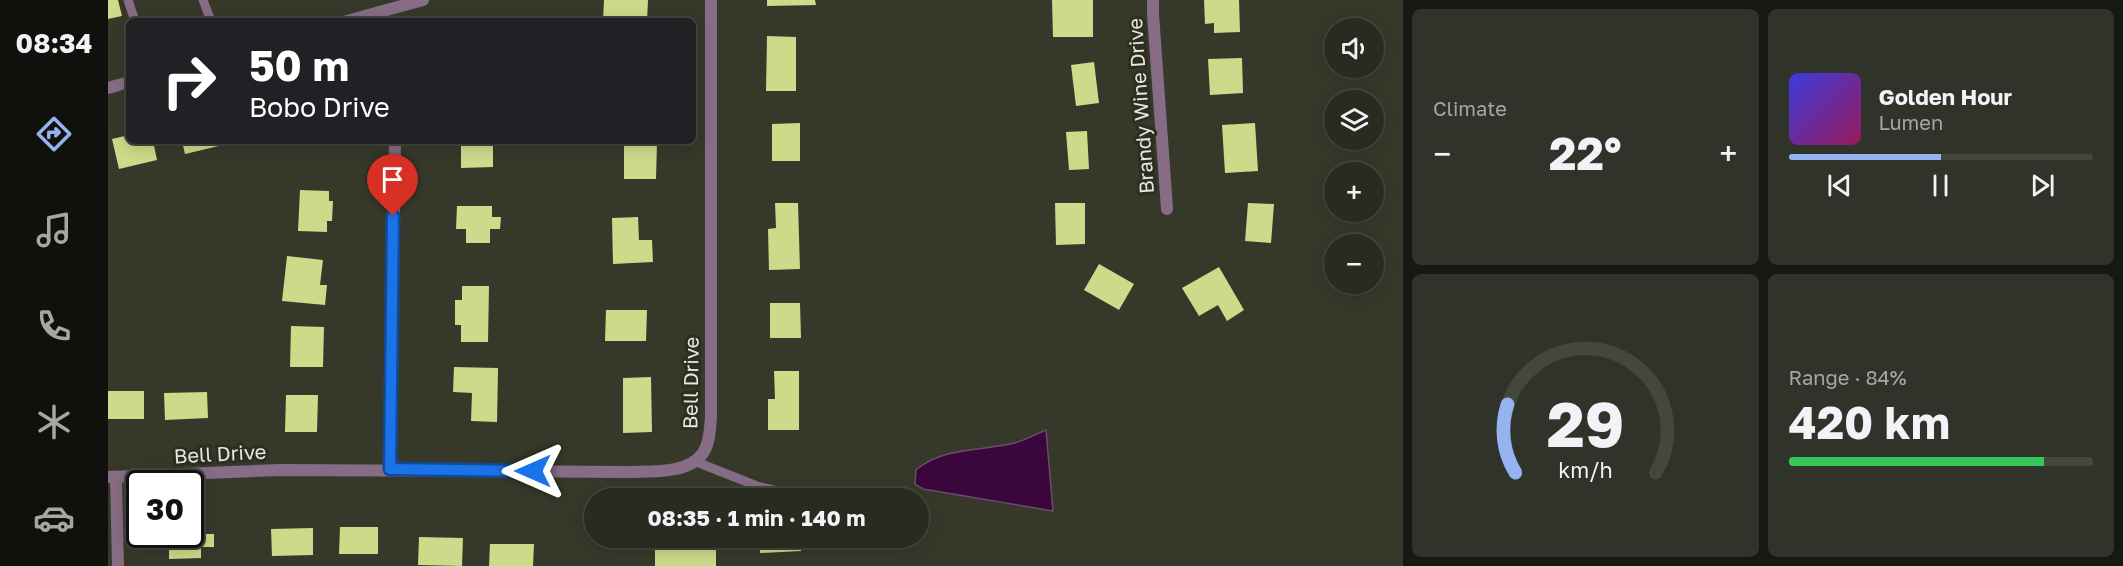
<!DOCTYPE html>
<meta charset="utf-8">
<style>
:root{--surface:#282b20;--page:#303329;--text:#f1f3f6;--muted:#a5a7a5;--line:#44473e;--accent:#95b2f1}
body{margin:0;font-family:"Golos Text",sans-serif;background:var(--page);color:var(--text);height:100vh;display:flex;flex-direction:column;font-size:22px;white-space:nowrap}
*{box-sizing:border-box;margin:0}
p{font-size:20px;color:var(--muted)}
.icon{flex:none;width:33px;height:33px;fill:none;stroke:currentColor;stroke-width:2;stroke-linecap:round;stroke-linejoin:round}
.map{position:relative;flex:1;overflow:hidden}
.side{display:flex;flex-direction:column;gap:9px;padding:9px;background:#161812;width:720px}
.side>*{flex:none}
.top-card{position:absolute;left:18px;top:18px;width:570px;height:126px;border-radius:9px;box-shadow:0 3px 15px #0003,0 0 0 2px var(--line);background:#202124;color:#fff;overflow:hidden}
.controls{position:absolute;left:1216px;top:18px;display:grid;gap:12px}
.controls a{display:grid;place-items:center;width:60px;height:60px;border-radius:50%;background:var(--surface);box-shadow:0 3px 15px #0003,0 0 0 2px var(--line);font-size:30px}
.speed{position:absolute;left:18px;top:470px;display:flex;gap:12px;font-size:30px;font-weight:700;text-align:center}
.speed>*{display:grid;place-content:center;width:78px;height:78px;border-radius:50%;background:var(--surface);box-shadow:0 3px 15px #0003,0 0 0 2px var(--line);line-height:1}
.speed .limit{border:3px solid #111;border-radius:9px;background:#fff;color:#111}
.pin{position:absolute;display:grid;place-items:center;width:51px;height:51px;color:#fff;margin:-62px -26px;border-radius:50% 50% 50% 0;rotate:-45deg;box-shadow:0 0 6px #0007}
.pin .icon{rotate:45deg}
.me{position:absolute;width:66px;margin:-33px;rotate:270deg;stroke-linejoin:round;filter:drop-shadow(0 0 4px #0008)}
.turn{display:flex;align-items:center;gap:21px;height:126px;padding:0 24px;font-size:27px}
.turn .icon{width:78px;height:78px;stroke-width:2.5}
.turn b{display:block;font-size:42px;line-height:51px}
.big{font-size:45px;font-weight:700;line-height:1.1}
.side .tile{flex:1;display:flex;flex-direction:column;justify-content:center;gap:9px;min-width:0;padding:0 21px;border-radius:9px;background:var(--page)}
.side .dial{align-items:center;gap:0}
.dial svg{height:156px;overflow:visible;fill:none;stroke:var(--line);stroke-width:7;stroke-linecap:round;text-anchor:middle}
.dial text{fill:var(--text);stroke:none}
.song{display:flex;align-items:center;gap:18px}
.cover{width:72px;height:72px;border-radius:9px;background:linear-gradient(135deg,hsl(240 70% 55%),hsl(330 70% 35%))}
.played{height:6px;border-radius:3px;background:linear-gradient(90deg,var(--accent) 50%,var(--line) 50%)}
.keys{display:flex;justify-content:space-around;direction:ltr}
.heat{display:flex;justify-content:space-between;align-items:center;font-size:33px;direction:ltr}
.charge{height:9px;border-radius:4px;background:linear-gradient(90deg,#34c759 84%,var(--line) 0)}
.side .tiles{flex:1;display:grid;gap:9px;grid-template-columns:repeat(2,1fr)}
.trip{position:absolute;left:476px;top:488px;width:345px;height:60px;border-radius:30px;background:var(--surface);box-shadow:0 3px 15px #0003,0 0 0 2px var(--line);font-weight:700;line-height:60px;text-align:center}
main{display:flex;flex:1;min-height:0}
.dock{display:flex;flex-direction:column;width:108px;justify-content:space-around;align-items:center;background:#10110d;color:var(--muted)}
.dock .icon{width:42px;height:42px}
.dock .selected{color:var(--accent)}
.dock b{font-size:27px;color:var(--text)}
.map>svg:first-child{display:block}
.water{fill:#3b063c;stroke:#6e4a6d;stroke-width:1.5}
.building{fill:#ccda89}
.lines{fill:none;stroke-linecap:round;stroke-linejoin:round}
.service{stroke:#866d85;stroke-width:9}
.minor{stroke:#866d85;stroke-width:12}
.route-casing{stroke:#114b97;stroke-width:15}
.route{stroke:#1a73e8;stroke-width:10}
.labels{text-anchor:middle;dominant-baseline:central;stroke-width:6;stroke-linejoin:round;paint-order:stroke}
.street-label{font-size:20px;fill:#e6e8df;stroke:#2c2f20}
</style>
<main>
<nav class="dock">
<b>08:34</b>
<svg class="icon selected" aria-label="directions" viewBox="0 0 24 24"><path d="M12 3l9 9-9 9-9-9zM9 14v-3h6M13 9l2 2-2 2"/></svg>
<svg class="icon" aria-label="music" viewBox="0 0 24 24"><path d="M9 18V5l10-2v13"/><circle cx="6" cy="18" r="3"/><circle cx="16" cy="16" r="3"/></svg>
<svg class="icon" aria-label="phone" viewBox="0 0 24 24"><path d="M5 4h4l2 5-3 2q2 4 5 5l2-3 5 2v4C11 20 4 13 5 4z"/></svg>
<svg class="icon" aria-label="climate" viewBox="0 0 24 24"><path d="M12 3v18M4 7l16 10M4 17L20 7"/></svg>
<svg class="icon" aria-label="car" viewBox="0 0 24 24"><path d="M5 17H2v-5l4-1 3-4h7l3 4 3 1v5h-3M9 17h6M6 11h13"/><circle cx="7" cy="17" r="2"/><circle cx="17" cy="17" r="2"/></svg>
</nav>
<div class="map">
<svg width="1295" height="566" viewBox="0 0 1295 566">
<rect width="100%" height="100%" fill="#36392a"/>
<path class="water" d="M938,430l7,81 -130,-22 -8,-5 1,-14c26,-23 67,-19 99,-27 11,-3 21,-9 31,-13z"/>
<g class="building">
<path d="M0,0h10l4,16 -14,3z"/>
<path d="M496,0h44l-1,21h-44z"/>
<path d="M659,0h48l1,5 -49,1z"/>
<path d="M944,0h41v37h-40z"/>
<path d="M1096,0h35l1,32 -26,1v-10l-9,1z"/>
<path d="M659,36l29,1v54h-30z"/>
<path d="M1134,58l1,35 -33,2 -2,-36z"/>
<path d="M986,62l5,41 -23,3 -5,-41z"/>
<path d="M692,123v38h-28v-37z"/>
<path d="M1147,123l3,48 -33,2 -3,-48z"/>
<path d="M979,131l2,38 -20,1 -3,-38z"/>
<path d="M21,135v6h24l4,19 -38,9 -7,-30z"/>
<path d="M74,141h40l1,4 -38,9z"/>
<path d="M353,141h32v26l-32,1z"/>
<path d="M516,141l33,1 -1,37h-32z"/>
<path d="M192,190l29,1v10h4l-1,20h-5v11l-29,-1z"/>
<path d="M667,203h23l2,66 -31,1 -1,-41 8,-1z"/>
<path d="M947,203h30v41l-29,1z"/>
<path d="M1140,203l26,1 -3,39 -26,-2z"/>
<path d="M349,206h35v11h9l-1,12h-10v14h-24v-14h-10z"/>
<path d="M530,217l1,23h13l1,22 -40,2 -1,-46z"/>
<path d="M179,256l36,4 -3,25h7l-2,20 -43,-4z"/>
<path d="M991,264l35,20 -15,26 -35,-20z"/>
<path d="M1111,267l25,43 -17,11 -9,-16 -19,11 -17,-28z"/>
<path d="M354,286h27l-1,56h-27v-17h-6v-25h7z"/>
<path d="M662,303h30l1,35h-31z"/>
<path d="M498,310h41l-1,31h-41z"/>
<path d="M183,326l33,1 -1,40h-33z"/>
<path d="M346,367l44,1 -1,54 -26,-1 1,-28 -19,-1z"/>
<path d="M666,371h25v59h-31v-31h7z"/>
<path d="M543,377l1,55 -29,1v-55z"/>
<rect x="0" y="391" width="36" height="28"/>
<path d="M99,392l1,26 -43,2 -1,-27z"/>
<path d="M178,395h32l-1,37h-32z"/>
<path d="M82,522h10v12h14v13h-13v11l-32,1v-25h21z"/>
<path d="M232,527h38v27h-39z"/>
<path d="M205,528v27l-41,1 -1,-27z"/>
<path d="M311,537l44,1 -1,28 -44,-1z"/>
<path d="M651,537h42v14l-41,2z"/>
<path d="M729,537h34l1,9 -34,3z"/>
<path d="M608,541v25h-61v-24z"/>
<path d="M382,544h44l-1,22h-44z"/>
</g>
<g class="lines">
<g class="service">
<path d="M20,0l7,21"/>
<path d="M95,0l8,21"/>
<path d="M586,461l63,25 45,11 38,-3"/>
</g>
<g class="minor">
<path d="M1045,0v14l14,195"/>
<path d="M239,21l76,-21"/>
<path d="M0,88l21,-6"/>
<path d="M282,469l5,-328"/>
<path d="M0,477l172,-7 348,2c22,-1 60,3 75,-19 7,-10 7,-25 8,-36v-417"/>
<path d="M8,477l2,89"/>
</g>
</g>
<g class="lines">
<g class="route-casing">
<path id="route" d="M285,216l-3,253 143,2"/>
</g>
<use href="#route" class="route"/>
</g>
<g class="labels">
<g class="street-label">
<text transform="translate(1032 106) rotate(-94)">Brandy Wine Drive</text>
<text transform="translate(582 383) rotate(-89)">Bell Drive</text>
<text transform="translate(112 453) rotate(-3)">Bell Drive</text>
</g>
</g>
</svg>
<div class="controls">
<a><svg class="icon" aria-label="sound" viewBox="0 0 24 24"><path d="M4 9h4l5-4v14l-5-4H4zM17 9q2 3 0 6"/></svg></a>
<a><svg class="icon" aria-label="layers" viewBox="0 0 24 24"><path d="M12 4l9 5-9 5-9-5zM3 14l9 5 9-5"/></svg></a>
<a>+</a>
<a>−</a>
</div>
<div class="speed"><div class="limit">30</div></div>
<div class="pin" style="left:285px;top:216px;background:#d93025"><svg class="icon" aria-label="arrive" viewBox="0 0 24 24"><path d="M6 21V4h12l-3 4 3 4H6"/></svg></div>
<svg class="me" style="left:425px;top:471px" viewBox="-20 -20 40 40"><path d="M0-17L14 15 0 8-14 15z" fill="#1a73e8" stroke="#fff" stroke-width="4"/></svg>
<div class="trip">08:35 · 1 min · 140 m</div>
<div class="top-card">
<div class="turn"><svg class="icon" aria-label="right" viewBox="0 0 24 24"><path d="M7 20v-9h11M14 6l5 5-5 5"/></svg><div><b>50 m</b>Bobo Drive</div></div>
</div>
</div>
<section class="side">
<div class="tiles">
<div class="tile"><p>Climate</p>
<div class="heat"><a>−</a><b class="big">22°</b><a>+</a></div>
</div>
<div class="tile">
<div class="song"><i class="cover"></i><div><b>Golden Hour</b><p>Lumen</p></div></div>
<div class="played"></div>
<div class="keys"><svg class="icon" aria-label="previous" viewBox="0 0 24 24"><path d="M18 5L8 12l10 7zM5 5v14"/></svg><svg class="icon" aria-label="pause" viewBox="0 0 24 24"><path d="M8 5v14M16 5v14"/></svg><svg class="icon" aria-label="next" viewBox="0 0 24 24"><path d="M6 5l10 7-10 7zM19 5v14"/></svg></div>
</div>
<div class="tile dial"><svg viewBox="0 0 100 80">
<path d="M14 69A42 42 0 1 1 86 69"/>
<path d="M14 69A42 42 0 0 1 10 34" stroke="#95b2f1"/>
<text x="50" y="56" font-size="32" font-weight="700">29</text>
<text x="50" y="72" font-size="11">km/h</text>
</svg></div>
<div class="tile"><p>Range · 84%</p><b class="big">420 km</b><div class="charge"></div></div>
</div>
</section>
</main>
